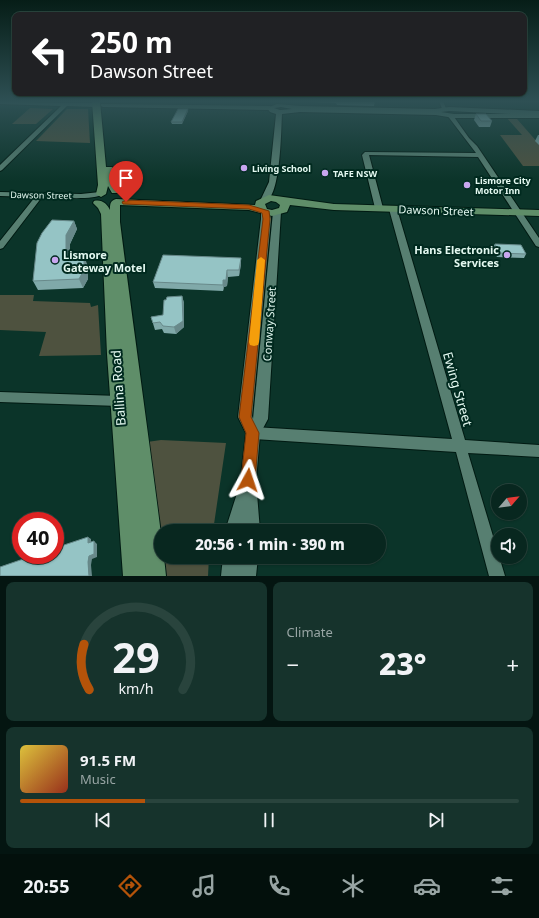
<!DOCTYPE html>
<meta charset="utf-8">
<style>
:root{--surface:#08271f;--page:#16332c;--text:#f1f3f6;--muted:#98a5a4;--line:#29443d;--accent:#b45309}
body{margin:0;font-family:"Noto Sans",sans-serif;background:var(--page);color:var(--text);height:100vh;display:flex;flex-direction:column;font-size:15px;white-space:nowrap}
*{box-sizing:border-box;margin:0}
p{font-size:13px;color:var(--muted)}
.icon{flex:none;width:22px;height:22px;fill:none;stroke:currentColor;stroke-width:2;stroke-linecap:round;stroke-linejoin:round}
.map{position:relative;height:576px;overflow:hidden}
.sheet{display:flex;flex-direction:column;gap:6px;padding:6px;background:#041511;flex:1}
.sheet>*{flex:none}
.guide{position:absolute;left:12px;top:12px;width:515px;height:84px;border-radius:8px;box-shadow:0 1px 3px #0004,0 0 0 1px var(--line);background:#202124;color:#fff;overflow:hidden}
.needle{width:26px;rotate:62deg}
.buttons{position:absolute;left:491px;top:484px;display:grid;gap:8px}
.buttons a{display:grid;place-items:center;width:36px;height:36px;border-radius:50%;background:var(--surface);box-shadow:0 1px 3px #0004,0 0 0 1px var(--line);font-size:20px}
.speed{position:absolute;left:12px;top:512px;display:flex;gap:8px;font-size:20px;font-weight:700;text-align:center}
.speed>*{display:grid;place-content:center;width:52px;height:52px;border-radius:50%;background:var(--surface);box-shadow:0 1px 3px #0004,0 0 0 1px var(--line);line-height:1}
.speed .limit{border:6px solid #d22;background:#fff;color:#111}
.pin{position:absolute;display:grid;place-items:center;width:34px;height:34px;color:#fff;margin:-41px -17px;border-radius:50% 50% 50% 0;rotate:-45deg;box-shadow:0 0 4px #0007}
.pin .icon{rotate:45deg}
.me{position:absolute;width:44px;margin:-22px;rotate:5deg;stroke-linejoin:round;filter:drop-shadow(0 0 3px #0008)}
.turn{display:flex;align-items:center;gap:14px;height:84px;padding:0 12px;font-size:18px}
.turn .icon{width:52px;height:52px;stroke-width:2.5}
.turn b{display:block;font-size:28px;line-height:34px}
.big{font-size:30px;font-weight:800;line-height:1.1}
.sheet .widget{flex:1;display:flex;flex-direction:column;justify-content:center;gap:6px;min-width:0;padding:0 14px;border-radius:8px;background:var(--page)}
.sheet .dial{align-items:center;gap:0}
.dial svg{height:104px;overflow:visible;fill:none;stroke:var(--line);stroke-width:7;stroke-linecap:round;text-anchor:middle}
.dial text{fill:var(--text);stroke:none}
.song{display:flex;align-items:center;gap:12px}
.cover{width:48px;height:48px;border-radius:6px;background:linear-gradient(135deg,hsl(50 70% 55%),hsl(10 70% 35%))}
.played{height:4px;border-radius:2px;background:linear-gradient(90deg,var(--accent) 25%,var(--line) 25%)}
.keys{display:flex;justify-content:space-around;direction:ltr}
.heat{display:flex;justify-content:space-between;align-items:center;font-size:22px;direction:ltr}
.sheet .tiles{flex:1;display:grid;gap:6px;grid-template-columns:1fr 1fr}
.widget:last-child{grid-column:span 2}
.trip{position:absolute;left:154px;top:524px;width:232px;height:40px;border-radius:20px;background:var(--surface);box-shadow:0 1px 3px #0004,0 0 0 1px var(--line);font-weight:800;line-height:40px;text-align:center}
.menu{display:flex;height:64px;justify-content:space-around;align-items:center;background:#03100c;color:var(--muted)}
.menu .icon{width:28px;height:28px}
.menu .current{color:var(--accent)}
.menu b{font-size:18px;color:var(--text)}
.map>svg:first-child{display:block}
.green{fill:#4e523f}
.lines{fill:none;stroke-linecap:round;stroke-linejoin:round}
.minor-casing{stroke:#001a12;stroke-width:2}
.tertiary-casing{stroke:#001a12;stroke-width:2}
.primary-casing{stroke:#001a12;stroke-width:2}
.minor{fill:#577f71;fill-rule:evenodd}
.tertiary{fill:#577f71;fill-rule:evenodd}
.primary{fill:#5f8e69;fill-rule:evenodd}
.wall{fill:#80a9a9}
.shaded-wall{fill:#68898a}
.building{fill:#95c4c5;stroke:#68898a}
.route{fill:#b45309;stroke:#753606}
.slow{fill:#f59e0b}
.poi-dot{fill:#c8a6ef;stroke:#002a1f;stroke-width:1.5}
.labels{text-anchor:middle;dominant-baseline:central;stroke-width:4;stroke-linejoin:round;paint-order:stroke}
.far-poi-label{font-size:9px;font-weight:bold;fill:#e3f8f0;stroke:#002a1f;text-anchor:start}
.far-street-label{font-size:9px;fill:#e3f8f0;stroke:#002a1f}
.street-label{font-size:11px;fill:#e3f8f0;stroke:#002a1f}
.poi-label{font-size:11px;font-weight:bold;fill:#e3f8f0;stroke:#002a1f;text-anchor:end}
.near-street-label{font-size:13px;fill:#e3f8f0;stroke:#002a1f}
</style>
<div class="map">
<svg width="539" height="576" viewBox="0 0 539 576">
<rect width="100%" height="100%" fill="#0b3429"/>
<g class="green">
<path d="M30,108l23,1 -17,15h-24z"/>
<path d="M67,109h21l2,34 -54,-2z"/>
<path d="M507,118l10,1 22,25v22h-16l-23,-31h22z"/>
<path d="M0,295h34l-1,6 57,2 1,4 7,-2 3,50 -62,1 7,-24 -46,-2z"/>
<path d="M161,440l65,3 -13,88h-52v22l-14,-111z"/>
<path d="M162,557h47l-1,19h-44z"/>
</g>
<g class="lines">
<g class="minor-casing">
<g id="minor">
<path d="M439,101h4l4,10h-4z"/>
<path d="M0,102l96,1 3,2 -3,2 -29,-1 -65,64 -2,1v-6l61,-59 -61,-2z"/>
<path d="M101,104l169,2 3,2 -3,2 -167,-3 -2,-1z"/>
<path d="M448,114h4l17,24 8,8 62,92v9l-3,-1 -58,-89 -109,-2 14,53 -4,2 -4,-2 -13,-53 3,-3 111,1 -29,-38z"/>
<path d="M0,192l81,2 19,-2 3,2c-9,7 -48,3 -61,3l-39,51 -3,1v-8l35,-44 -35,-1z"/>
<path d="M390,207h6l1,2 68,231 74,5v12l-71,-4 37,123h-16l-33,-124 -203,-13 -4,-2 -2,-4 2,-4 4,-2 199,12 -63,-230z"/>
<path d="M0,392l119,4 4,1 2,4 -2,4 -4,1 -119,-4z"/>
</g>
</g>
<g class="tertiary-casing">
<g id="tertiary">
<path d="M277,104l24,2 134,3 14,-2 90,4v7h-85l-18,-3 -136,-3 -18,2c-1,15 -1,83 -17,88l-4,-3 8,-17 7,-68 -6,-2 -3,-4zM281,107l11,2 -12,1 -6,-2zM449,111l62,3h-57l-13,-2z"/>
<path d="M265,208l4,3 2,8 -19,197 1,3 20,-207 4,-3 4,3 -13,207 -8,15 -4,47 4,50h-35l15,-47 6,-51 -8,-16 23,-198v-8z"/>
<path d="M223,557h35l-2,19h-35z"/>
</g>
</g>
<g class="primary-casing">
<g id="primary">
<path d="M92,101h8l6,66h6l2,2 2,15 5,7 -1,2h-8l-4,-7 -2,8 -5,3 -5,-3 2,-9z"/>
<path d="M269,195l65,9 205,6v6l-205,-6 -44,-5 -3,7 -15,4 -23,-6 -129,-5v17c13,104 28,208 41,312v23h3l2,19h-43l-16,-222 -6,-140 -3,-6 -5,-5 1,-2c8,-2 13,3 16,9 0,-6 0,-9 6,-11l139,6 1,-4zM271,201l5,1 4,3 -1,3 -7,2 -5,-1 -2,-5z"/>
</g>
</g>
<use href="#minor" class="minor"/>
<use href="#tertiary" class="tertiary"/>
<use href="#primary" class="primary"/>
</g>
<g class="wall">
<path d="M312,101h63l-1,5 -37,-1 -1,-2 -24,-1z"/>
<path d="M188,109v2l-6,13h-10l-1,-2z"/>
<path d="M476,114l16,7 -2,6h-11l-5,-7z"/>
<path d="M538,135h1v10l-4,-4z"/>
<path d="M74,221l3,8 -7,15v14l17,6 1,15 -5,9 -45,2 -5,-9z"/>
<path d="M495,244l31,10 -2,4 -27,-1 -5,-9z"/>
<path d="M241,258v6l-2,12 -11,1 -1,9 -3,1 -1,4 -68,-3 -2,-6z"/>
<path d="M182,296l2,7v24l-8,7 -12,-1 -2,-4 -7,1 -4,-13 12,-2z"/>
</g>
<g class="shaded-wall">
<path d="M188,109v2l-6,13v-2z"/>
<path d="M74,221l3,8 -7,15v24l-4,-9v-24z"/>
<path d="M84,255l3,9 1,15 -5,9 -4,-9z"/>
<path d="M241,258v6l-2,12v-6z"/>
<path d="M227,270l1,7 -1,9 -3,1 -1,4v-11z"/>
<path d="M182,296l2,7v24l-8,7 -2,-7z"/>
<path d="M88,537l3,2v7l-3,-3z"/>
<path d="M94,541l3,3v13l-5,2 -1,6 1,11h-3l-1,-14 1,-6z"/>
</g>
<g class="building">
<path d="M178,109h10l-6,13h-11z"/>
<path d="M476,114h10l6,7h-11z"/>
<path d="M52,220l22,1 -8,14v24l18,-4v15l-5,9 -46,2 4,-38 5,-10z"/>
<path d="M495,244l26,1 5,9 -27,-1z"/>
<path d="M163,255l78,3 -2,12h-12l-1,10h-3v5l-70,-3z"/>
<path d="M182,296l1,25 -9,6 -11,-1 -3,-4 -7,1 -2,-6 12,-2 1,-15h2l1,-3z"/>
<path d="M88,537v6l6,-2v13l-5,2 -1,6 1,14h-89v-9l35,-12h20v-7z"/>
</g>
<linearGradient id="sky" x2="0" y2="1"><stop stop-color="#061d17"/><stop offset="0.56" stop-color="#2e5054"/><stop offset="1" stop-color="#2e5054" stop-opacity="0"/></linearGradient>
<rect width="539" height="181" fill="url(#sky)"/>
<path class="route" d="M126,200l123,5 20,6 1,8 -19,198 8,16 -4,47 -2,5 -5,2 -5,-2 -2,-5 5,-47 -7,-16 24,-198 -1,-6 -13,-4 -126,-5 -1,-2z"/>
<path class="slow" d="M261,257l4,3 -6,82 -1,3 -4,1 -4,-1 -1,-3 8,-82z"/>
<g class="poi-dot">
<circle cx="244" cy="168" r="4"/>
<circle cx="325" cy="173" r="4"/>
<circle cx="467" cy="185" r="4"/>
<circle cx="507" cy="255" r="4"/>
<circle cx="55" cy="260" r="4"/>
</g>
<g class="labels">
<g class="far-poi-label">
<text x="252" y="168">Living School</text>
<text x="333" y="173">TAFE NSW</text>
<text x="475" y="180">Lismore City<tspan x="475" dy="10">Motor Inn</tspan></text>
</g>
<g class="far-street-label">
<text transform="translate(41 195) rotate(1)">Dawson Street</text>
</g>
<g class="street-label">
<text transform="translate(436 210) rotate(2)">Dawson Street</text>
<text transform="translate(269 324) rotate(-86)">Conway Street</text>
</g>
<g class="poi-label">
<text x="499" y="249">Hans Electronic<tspan x="499" dy="13">Services</tspan></text>
<text x="63" y="254" text-anchor="start">Lismore<tspan x="63" dy="13">Gateway Motel</tspan></text>
</g>
<g class="near-street-label">
<text transform="translate(118 388) rotate(-94)">Ballina Road</text>
<text transform="translate(458 389) rotate(74)">Ewing Street</text>
</g>
</g>
</svg>
<div class="buttons">
<a><svg class="needle" viewBox="-14 -14 28 28"><path d="M0-13l5 13h-10z" fill="#e53935"/><path d="M0 13l5-13h-10z" fill="#98a5a4"/></svg></a>
<a><svg class="icon" aria-label="sound" viewBox="0 0 24 24"><path d="M4 9h4l5-4v14l-5-4H4zM17 9q2 3 0 6"/></svg></a>
</div>
<div class="speed"><div class="limit">40</div></div>
<div class="pin" style="left:126px;top:202px;background:#d93025"><svg class="icon" aria-label="arrive" viewBox="0 0 24 24"><path d="M6 21V4h12l-3 4 3 4H6"/></svg></div>
<svg class="me" style="left:248px;top:480px" viewBox="-20 -20 40 40"><path d="M0-17L14 15 0 8-14 15z" fill="#b45309" stroke="#fff" stroke-width="4"/></svg>
<div class="trip">20:56 · 1 min · 390 m</div>
<div class="guide">
<div class="turn"><svg class="icon" aria-label="left" viewBox="0 0 24 24"><path d="M17 20v-9H6M10 6l-5 5 5 5"/></svg><div><b>250 m</b>Dawson Street</div></div>
</div>
</div>
<section class="sheet">
<div class="tiles">
<div class="widget dial"><svg viewBox="0 0 100 80">
<path d="M14 69A42 42 0 1 1 86 69"/>
<path d="M14 69A42 42 0 0 1 10 34" stroke="#b45309"/>
<text x="50" y="56" font-size="32" font-weight="700">29</text>
<text x="50" y="72" font-size="11">km/h</text>
</svg></div>
<div class="widget"><p>Climate</p>
<div class="heat"><a>−</a><b class="big">23°</b><a>+</a></div>
</div>
<div class="widget">
<div class="song"><i class="cover"></i><div><b>91.5 FM</b><p>Music</p></div></div>
<div class="played"></div>
<div class="keys"><svg class="icon" aria-label="previous" viewBox="0 0 24 24"><path d="M18 5L8 12l10 7zM5 5v14"/></svg><svg class="icon" aria-label="pause" viewBox="0 0 24 24"><path d="M8 5v14M16 5v14"/></svg><svg class="icon" aria-label="next" viewBox="0 0 24 24"><path d="M6 5l10 7-10 7zM19 5v14"/></svg></div>
</div>
</div>
</section>
<nav class="menu">
<b>20:55</b>
<svg class="icon current" aria-label="directions" viewBox="0 0 24 24"><path d="M12 3l9 9-9 9-9-9zM9 14v-3h6M13 9l2 2-2 2"/></svg>
<svg class="icon" aria-label="music" viewBox="0 0 24 24"><path d="M9 18V5l10-2v13"/><circle cx="6" cy="18" r="3"/><circle cx="16" cy="16" r="3"/></svg>
<svg class="icon" aria-label="phone" viewBox="0 0 24 24"><path d="M5 4h4l2 5-3 2q2 4 5 5l2-3 5 2v4C11 20 4 13 5 4z"/></svg>
<svg class="icon" aria-label="climate" viewBox="0 0 24 24"><path d="M12 3v18M4 7l16 10M4 17L20 7"/></svg>
<svg class="icon" aria-label="car" viewBox="0 0 24 24"><path d="M5 17H2v-5l4-1 3-4h7l3 4 3 1v5h-3M9 17h6M6 11h13"/><circle cx="7" cy="17" r="2"/><circle cx="17" cy="17" r="2"/></svg>
<svg class="icon" aria-label="filters" viewBox="0 0 24 24"><path d="M4 7h16M4 17h16"/><circle cx="9" cy="7" r="2"/><circle cx="15" cy="17" r="2"/></svg>
</nav>
